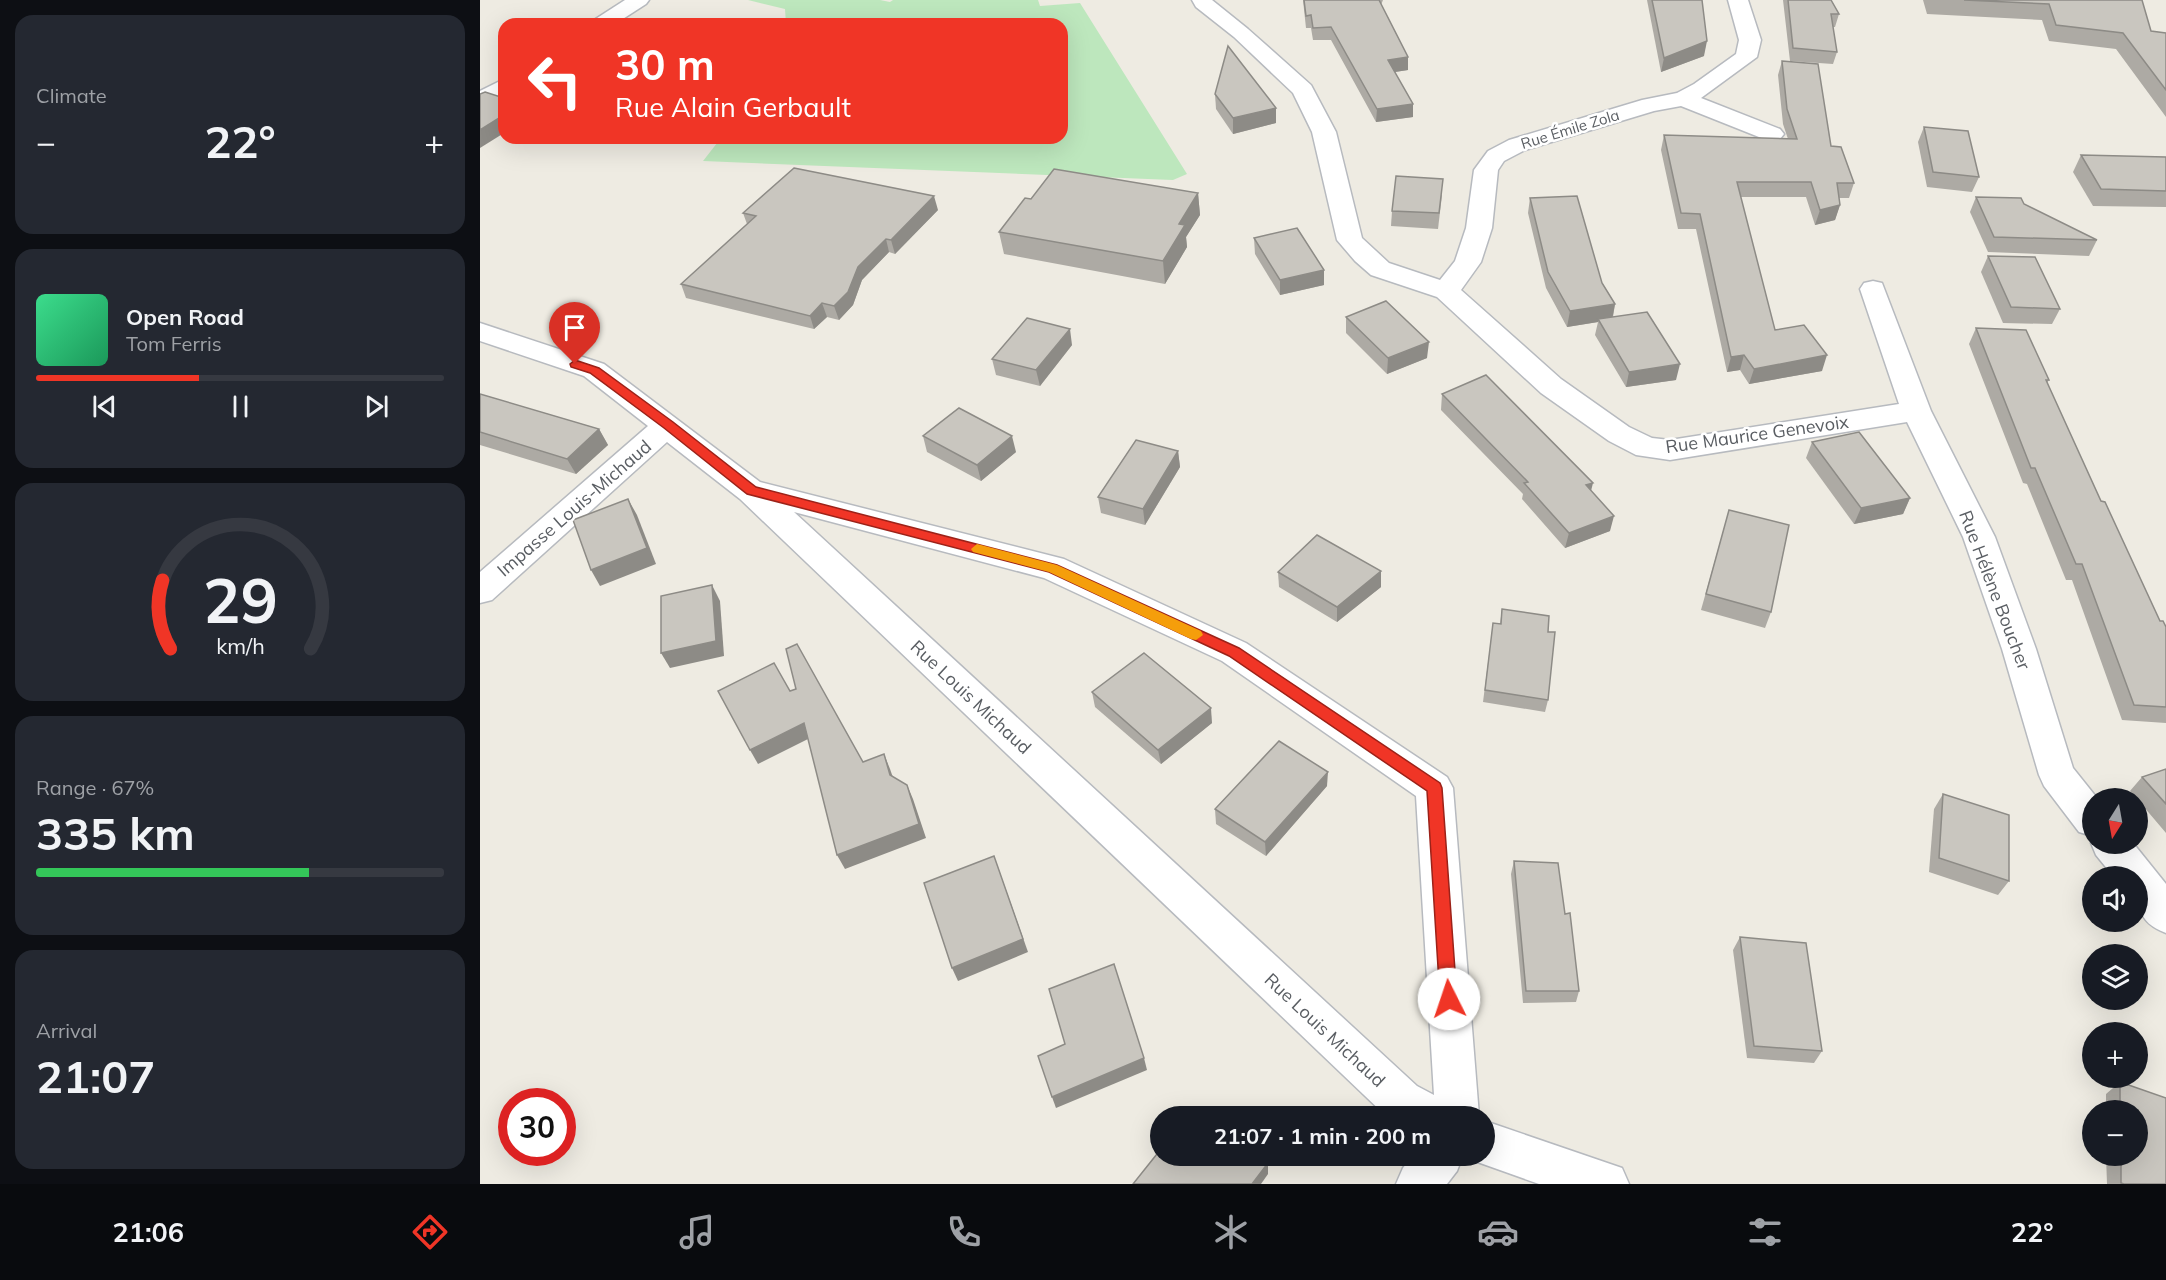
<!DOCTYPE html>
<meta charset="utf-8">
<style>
:root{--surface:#171b24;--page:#242831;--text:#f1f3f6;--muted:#9ea1a6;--line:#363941;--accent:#f03526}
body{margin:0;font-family:Mulish,sans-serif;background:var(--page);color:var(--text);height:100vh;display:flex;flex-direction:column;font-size:22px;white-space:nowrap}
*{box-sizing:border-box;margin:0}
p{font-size:20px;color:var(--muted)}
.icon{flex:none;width:33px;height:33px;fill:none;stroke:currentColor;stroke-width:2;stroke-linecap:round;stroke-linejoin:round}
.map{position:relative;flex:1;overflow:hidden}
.details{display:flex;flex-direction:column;gap:15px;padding:15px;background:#0d0f14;width:480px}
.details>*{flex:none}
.guide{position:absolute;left:18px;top:18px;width:570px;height:126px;border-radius:18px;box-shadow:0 6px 24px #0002;background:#f03526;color:#fff;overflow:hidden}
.needle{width:39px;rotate:191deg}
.fabs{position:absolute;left:1602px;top:788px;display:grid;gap:12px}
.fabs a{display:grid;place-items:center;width:66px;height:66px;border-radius:50%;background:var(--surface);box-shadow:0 6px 24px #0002;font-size:30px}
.speed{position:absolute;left:18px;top:1088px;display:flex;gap:12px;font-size:30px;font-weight:700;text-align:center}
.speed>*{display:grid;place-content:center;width:78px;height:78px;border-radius:50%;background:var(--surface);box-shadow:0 6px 24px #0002;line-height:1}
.speed .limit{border:9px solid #d22;background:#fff;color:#111}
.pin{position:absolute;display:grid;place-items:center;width:51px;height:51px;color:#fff;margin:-62px -26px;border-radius:50% 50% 50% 0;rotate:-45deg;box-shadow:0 0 6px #0007}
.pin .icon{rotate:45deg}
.me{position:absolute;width:66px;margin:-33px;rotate:356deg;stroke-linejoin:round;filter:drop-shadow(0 0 4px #0008)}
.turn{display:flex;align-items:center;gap:21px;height:126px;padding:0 18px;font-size:27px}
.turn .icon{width:78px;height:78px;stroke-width:2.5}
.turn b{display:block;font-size:42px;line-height:51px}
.big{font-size:45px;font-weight:700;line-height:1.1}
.details .card{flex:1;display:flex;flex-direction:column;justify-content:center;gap:9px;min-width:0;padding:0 21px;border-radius:18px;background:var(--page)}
.details .dial{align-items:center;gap:0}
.dial svg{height:156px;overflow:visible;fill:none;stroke:var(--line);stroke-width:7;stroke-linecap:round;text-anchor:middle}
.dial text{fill:var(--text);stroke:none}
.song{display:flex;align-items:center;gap:18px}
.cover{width:72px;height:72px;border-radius:9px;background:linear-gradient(135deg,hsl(150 70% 55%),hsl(150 70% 35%))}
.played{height:6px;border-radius:3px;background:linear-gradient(90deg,var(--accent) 40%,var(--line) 40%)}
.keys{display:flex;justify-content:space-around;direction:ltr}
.heat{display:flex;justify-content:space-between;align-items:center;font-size:33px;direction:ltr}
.charge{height:9px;border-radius:4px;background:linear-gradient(90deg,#34c759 67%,var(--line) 0)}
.trip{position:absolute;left:670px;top:1106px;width:345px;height:60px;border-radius:30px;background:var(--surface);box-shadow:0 6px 24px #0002;font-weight:700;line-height:60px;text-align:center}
.tabs{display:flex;height:96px;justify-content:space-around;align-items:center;background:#090b0e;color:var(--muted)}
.tabs .icon{width:42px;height:42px}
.tabs .selected{color:var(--accent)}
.tabs b{font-size:27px;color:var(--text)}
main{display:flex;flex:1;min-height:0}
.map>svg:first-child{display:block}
.green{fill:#bde7bd}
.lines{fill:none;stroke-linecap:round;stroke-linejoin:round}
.minor-casing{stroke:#b7babf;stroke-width:3}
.minor{fill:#fff;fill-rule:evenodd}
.wall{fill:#adaaa4}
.shaded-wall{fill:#8d8b86}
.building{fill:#c9c6bf;stroke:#8d8b86;stroke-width:1.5}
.route{fill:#f03526;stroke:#9c2219;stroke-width:1.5}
.slow{fill:#f59e0b}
.labels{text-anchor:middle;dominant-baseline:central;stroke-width:5;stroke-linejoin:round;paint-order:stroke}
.far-street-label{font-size:15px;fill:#5a5e63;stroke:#fff}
.street-label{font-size:18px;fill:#5a5e63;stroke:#fff}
</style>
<main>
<section class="details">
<div class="card"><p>Climate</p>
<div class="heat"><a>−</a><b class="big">22°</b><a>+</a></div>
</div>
<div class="card">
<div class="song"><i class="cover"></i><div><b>Open Road</b><p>Tom Ferris</p></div></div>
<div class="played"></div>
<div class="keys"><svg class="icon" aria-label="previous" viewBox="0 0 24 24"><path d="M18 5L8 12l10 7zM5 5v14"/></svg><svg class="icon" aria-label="pause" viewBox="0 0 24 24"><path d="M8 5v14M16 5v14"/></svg><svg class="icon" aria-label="next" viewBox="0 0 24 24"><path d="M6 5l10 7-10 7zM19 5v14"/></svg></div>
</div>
<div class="card dial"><svg viewBox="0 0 100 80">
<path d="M14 69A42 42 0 1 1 86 69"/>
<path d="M14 69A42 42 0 0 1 10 34" stroke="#f03526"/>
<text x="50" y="56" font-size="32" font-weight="700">29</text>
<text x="50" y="72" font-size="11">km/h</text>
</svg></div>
<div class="card"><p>Range · 67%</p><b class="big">335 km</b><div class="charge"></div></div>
<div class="card"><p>Arrival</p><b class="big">21:07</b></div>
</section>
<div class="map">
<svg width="1686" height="1184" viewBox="0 0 1686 1184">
<rect width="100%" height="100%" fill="#eeebe2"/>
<path class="green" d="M268,0h132l10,2 3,-2h145l2,6 40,-3 107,171 -14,6 -470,-19 18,-23h341v-114h-276l-1,-15z"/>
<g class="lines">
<g class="minor-casing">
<g id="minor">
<path d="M145,0h24l-3,4 -31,20h-24l3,-4z"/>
<path d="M712,0h20l36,29 63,56 25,47 26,106 27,25 51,17 15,-19 11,-33 8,-58 14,-19 21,-11 133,-40 35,-7 17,-9 42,-30 3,-14 -11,-40h20l13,40 -4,17 -56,41 79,31 4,5 -4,5 -8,2 -8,-2 -83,-33 -27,5 -129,39 -21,11 -6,9 -6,58 -11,34 -20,28 100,89 68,48 23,11 18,2 229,-36 -39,-115 4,-6 9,-2 9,2 49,128 64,126 41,112 37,119 24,30h-5v38l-13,-4 -35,-46 -5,-11 -37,-126 -39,-112 -56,-115 -237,38 -34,-5 -27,-14 -68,-48 -104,-96 -66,-22 -16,-14 -18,-21 -25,-108 -19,-39 -59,-56 -38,-30z"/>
<path d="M24,79v17l-16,10 -8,2v-17z"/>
<path d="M0,323l124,41 156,118 304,77 182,84 201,134 6,11 26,328h-93l-646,-617 -73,-57 -175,158 -12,3v-31l168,-146 -64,-50 -104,-35zM314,512l250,66 178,83 194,135 18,299 -17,-9z"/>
<path d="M1612,839v4h41l33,41v49c-30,-11 -28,-29 -28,-57h-25l-17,-21 -5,-12z"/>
<path d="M1005,1121l137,47 7,16h-90l-70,-25 -1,-4h17z"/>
<path d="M933,1155h50l-6,16 -10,13h-51l7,-16z"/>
</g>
</g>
<use href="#minor" class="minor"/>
</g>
<g class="wall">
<path d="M823,0h80l-2,5 27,52v13l-13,2 18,45 -37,5 -45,-82h-18l-2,-12h-5z"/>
<path d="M1167,0h55l2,56 -43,16z"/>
<path d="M1303,0h48l8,14 -4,13h-2l4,25 -4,12 -43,-3z"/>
<path d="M1443,0h219l9,31 15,2v84l-50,-68 -67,-8 -7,-21 -115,-6z"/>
<path d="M1302,61l49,85 23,37 -5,15h-10l1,7 -5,15 -20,5 -9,-28h-66l35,133 47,41 -73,13 -9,-14 -13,2 -31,-143h-18l-17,-79 3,-15 124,4 -5,-15 -5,-49z"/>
<path d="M735,94l61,14v15l-43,11 -17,-25z"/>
<path d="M1444,127l55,50 -7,15 -45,-5 -9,-45z"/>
<path d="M1601,155l85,2v50l-73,-1 -20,-34z"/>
<path d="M718,193l2,22 -14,22 1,10 -22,37 -161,-30 -5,-22 32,-33z"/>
<path d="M962,195l-4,34 -47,-3 1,-15z"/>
<path d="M1496,197l121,43 -8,16 -101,-4 -18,-40z"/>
<path d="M1050,198l72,85 13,21 -2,13 63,63 -50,7 -31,-52 3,-13 -31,5 -21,-39 -18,-75z"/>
<path d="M458,210l-43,44 -6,-2 -27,28 -9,25 -14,15 -12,-3 -13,12 -128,-31 -5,-14 66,-60 -4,-11z"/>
<path d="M774,238l70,47 -44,10 -25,-41z"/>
<path d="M1508,256l72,53 -8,15 -49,-1 -22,-51z"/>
<path d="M866,317l81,41 -40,16 -41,-41z"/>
<path d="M1496,328l73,52 -2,3 54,118 59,120 6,6v96l-44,-3 -50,-140h-6l-39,-96 -4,-1 -54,-139z"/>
<path d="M592,345l-32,41 -44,-11 -4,-16z"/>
<path d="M0,394l119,35 9,16 -32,29 -96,-29z"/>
<path d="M962,394l149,97 19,40 -45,17 -43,-49 1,-5 -82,-84z"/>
<path d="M443,436l93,16 -35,29 -54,-29z"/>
<path d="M1332,442l98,56 -7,16 -49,10 -48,-66z"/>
<path d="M698,451l2,16 -35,58 -44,-12 -3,-16z"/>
<path d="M1249,510l42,102 -6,16 -64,-18z"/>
<path d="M798,572l103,15 -44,35 -58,-35z"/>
<path d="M1022,609l46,23v68l-3,12 -62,-10 10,-79 7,1z"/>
<path d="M612,692l120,31 -51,41 -66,-57z"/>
<path d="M1686,769v64l-28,-33v-2h-2l-6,-7 12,-14z"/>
<path d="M847,786l-61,70 -50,-32 -1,-15z"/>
<path d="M1463,794l66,87 -11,14 -69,-23 5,-63z"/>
<path d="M1034,861l51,53 14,77 -3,11 -53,1 -12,-129z"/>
<path d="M1260,937l82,114 -8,12 -67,-5 -14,-108z"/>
<path d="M1640,1082l46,16v86h-59l-1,-29h32v-45h-32v-16z"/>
</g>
<g class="shaded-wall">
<path d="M1227,41l-3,15 -43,16 3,-14z"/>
<path d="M928,57v13l-20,3v-13z"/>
<path d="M933,104v13l-37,5 1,-13z"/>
<path d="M796,108v15l-43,11v-16z"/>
<path d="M24,115v18l-24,15v-18z"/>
<path d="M718,193l2,22 -14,22 1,10 -22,37 -2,-23 16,-37z"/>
<path d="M454,196l4,14 -43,44 -4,-14z"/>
<path d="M1360,205l-5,15 -20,5 5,-15z"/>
<path d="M406,239l3,13 -27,28 -9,25 -14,15 -5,-14 24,-39z"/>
<path d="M844,270v15l-44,10v-15z"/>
<path d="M342,303l5,14 -13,12 -4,-13z"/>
<path d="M1135,304l-3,16 -14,-1v3l-31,5 3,-16z"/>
<path d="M590,329l2,16 -32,41 -4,-16z"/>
<path d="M949,342l-2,16 -40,16 1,-16z"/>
<path d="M1264,355l-4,15 -13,2 4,-15z"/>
<path d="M1347,355l-5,16 -73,13 5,-15z"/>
<path d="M1200,364l-4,16 -50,7 3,-15z"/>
<path d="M119,429l9,16 -32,29 -9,-15z"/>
<path d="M532,436l4,16 -35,29 -4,-16z"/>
<path d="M698,451l2,16 -35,58 -2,-16z"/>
<path d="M1113,483l-4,16 -3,-14z"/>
<path d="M1430,498l-7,16 -49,10 7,-16z"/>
<path d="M148,499l9,16 19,49 -56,22 -9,-16z"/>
<path d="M1134,516l-4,15 -45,17 4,-15z"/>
<path d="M901,571v16l-44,35v-15z"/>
<path d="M232,585l8,16 4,55 -54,12 -9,-15z"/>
<path d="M731,708l1,15 -51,41 -3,-14z"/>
<path d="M324,723l8,14 -54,27 -8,-14z"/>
<path d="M404,754l6,15 7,20 -7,-14z"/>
<path d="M848,772l-1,14 -61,70 -1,-14z"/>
<path d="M427,785l6,14 13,39 -81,31 -8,-14z"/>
<path d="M514,856l34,96 -70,29 -6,-13z"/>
<path d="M664,1058l3,12 -91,38 -4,-11z"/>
<path d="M788,1163v11l-7,10h-9z"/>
</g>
<g class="building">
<path d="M824,0h75l29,57 -20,3 25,44 -36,5 -46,-82 -18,1 -2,-13 -5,1z"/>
<path d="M1172,0h50l5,41 -43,17z"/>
<path d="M1308,0h43l8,14h-8l6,38 -44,-4z"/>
<path d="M1484,0h178l9,31 15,2v57l-43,-57 -67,-8 -7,-21z"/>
<path d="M748,46l48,62 -43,10 -18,-24z"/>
<path d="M1302,61l36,3 13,82 10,1 13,36h-17l3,22 -20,5 -9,-28h-74l38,148 29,-5 23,30 -73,14 -10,-14 -13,2 -31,-143 -19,-1 -17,-78 133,4 -10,-30z"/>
<path d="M5,92l19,6v17l-24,15v-36z"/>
<path d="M1444,127l44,4 11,46 -46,-5z"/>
<path d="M1601,155l85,2v34l-65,-2z"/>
<path d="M314,168l140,28 -43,44 -5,-1 -28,28 -10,25 -14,14 -12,-3 -12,13 -129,-32 75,-68 -13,-3z"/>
<path d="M574,169l144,24 -19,31 6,1 -22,36 -164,-29 26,-34 6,1z"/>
<path d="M916,176l47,3 -4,34 -47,-2z"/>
<path d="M1097,196l25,87 13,21 -45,7 -22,-39 -18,-74z"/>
<path d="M1496,197l45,1 3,6 73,36 -103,-3z"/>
<path d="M817,228l27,42 -44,10 -26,-42z"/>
<path d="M1508,256l47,1 25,52 -49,-2z"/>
<path d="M906,301l43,41 -41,16 -42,-41z"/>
<path d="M1167,312l33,52 -51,8 -31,-53z"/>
<path d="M547,318l43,11 -34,41 -44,-11z"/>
<path d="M1496,328l50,2 23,50h-3l55,121 4,1 55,119h3l3,6v80l-32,-2 -52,-141h-6l-41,-96h-4z"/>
<path d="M1006,375l107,108 -7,2 28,31 -45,17 -45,-50 4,-1 -86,-88z"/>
<path d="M0,394l119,35 -32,30 -87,-27z"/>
<path d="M479,408l53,28 -35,29 -54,-29z"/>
<path d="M1379,432l51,66 -49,10 -49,-66z"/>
<path d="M656,440l42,11 -35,58 -45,-12z"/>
<path d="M148,499l19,49 -56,22 -18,-50z"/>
<path d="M1249,510l60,15 -18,87 -65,-18z"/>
<path d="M837,535l64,36 -44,36 -59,-35z"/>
<path d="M232,585l4,56 -55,12v-57z"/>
<path d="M1022,609l47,7 -1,16h7l-7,68 -63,-10 8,-67 8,1z"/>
<path d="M317,644l66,118 21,-8 6,21 17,10 12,39 -82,31 -33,-132 -54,27 -32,-59 56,-28 16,28 6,-2 -10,-40z"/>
<path d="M664,653l67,55 -53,42 -66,-58z"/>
<path d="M799,741l49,31 -63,70 -50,-33z"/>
<path d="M1686,769v35l-24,-27z"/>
<path d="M1463,794l66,21v66l-70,-23z"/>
<path d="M514,856l29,83 -71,29 -28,-85z"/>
<path d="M1034,861l44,2 7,51 5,-1 9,78h-53z"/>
<path d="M1260,937l66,6 16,108 -68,-5z"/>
<path d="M634,964l30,94 -92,39 -14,-41 27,-12 -16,-55z"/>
<path d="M1640,1082l46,16v86h-42l-3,-1v-28h17v-45h-18z"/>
<path d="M714,1107l12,9h-19z"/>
<path d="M681,1149v6h96l11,8 -16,21h-119z"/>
</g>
<path class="route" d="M95,360l24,8 74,54 83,65 301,78 182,83 201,135 2,5 15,211 -2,6 -6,2 -6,-2 -3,-6 -13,-208 -198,-135 -180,-84 -302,-78 -83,-66 -74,-55 -19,-6 -1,-3z"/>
<path class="slow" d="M497,544l80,21 144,66 2,4 -7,5 -5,-1 -142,-67 -76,-20 -2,-3z"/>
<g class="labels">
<g class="far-street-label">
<text transform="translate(1090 129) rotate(-17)">Rue Émile Zola</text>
</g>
<g class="street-label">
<text transform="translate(1277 434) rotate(-8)">Rue Maurice Genevoix</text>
<text transform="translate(94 508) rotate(-41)">Impasse Louis-Michaud</text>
<text transform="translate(1515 590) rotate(69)">Rue Hélène Boucher</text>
<text transform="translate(491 697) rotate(43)">Rue Louis Michaud</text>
<text transform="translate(845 1030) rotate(43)">Rue Louis Michaud</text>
</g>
</g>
</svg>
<div class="fabs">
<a><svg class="needle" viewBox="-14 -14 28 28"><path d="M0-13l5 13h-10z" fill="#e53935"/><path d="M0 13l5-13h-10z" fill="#9ea1a6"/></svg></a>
<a><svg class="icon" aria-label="sound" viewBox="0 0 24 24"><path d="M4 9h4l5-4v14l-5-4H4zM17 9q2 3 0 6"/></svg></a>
<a><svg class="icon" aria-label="layers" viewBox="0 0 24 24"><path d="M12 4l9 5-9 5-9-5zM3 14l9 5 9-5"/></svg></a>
<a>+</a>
<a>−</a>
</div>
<div class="speed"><div class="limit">30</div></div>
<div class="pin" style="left:95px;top:364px;background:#d93025"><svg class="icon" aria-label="arrive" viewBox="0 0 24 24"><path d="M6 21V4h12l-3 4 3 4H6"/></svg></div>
<svg class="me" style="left:969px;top:999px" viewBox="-20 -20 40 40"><circle r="19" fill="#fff"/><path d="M0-13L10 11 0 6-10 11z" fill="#f03526"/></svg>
<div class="trip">21:07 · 1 min · 200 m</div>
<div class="guide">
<div class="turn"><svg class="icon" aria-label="left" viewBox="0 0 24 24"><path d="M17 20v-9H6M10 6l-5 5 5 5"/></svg><div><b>30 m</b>Rue Alain Gerbault</div></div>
</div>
</div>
</main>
<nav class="tabs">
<b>21:06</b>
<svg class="icon selected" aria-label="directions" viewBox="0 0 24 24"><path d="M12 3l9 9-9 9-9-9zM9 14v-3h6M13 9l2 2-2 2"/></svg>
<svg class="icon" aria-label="music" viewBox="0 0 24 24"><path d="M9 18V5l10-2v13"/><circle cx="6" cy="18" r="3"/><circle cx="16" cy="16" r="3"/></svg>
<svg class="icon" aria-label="phone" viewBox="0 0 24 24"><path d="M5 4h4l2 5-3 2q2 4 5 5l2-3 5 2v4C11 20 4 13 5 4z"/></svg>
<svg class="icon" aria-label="climate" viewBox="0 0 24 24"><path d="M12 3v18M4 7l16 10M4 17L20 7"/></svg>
<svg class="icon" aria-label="car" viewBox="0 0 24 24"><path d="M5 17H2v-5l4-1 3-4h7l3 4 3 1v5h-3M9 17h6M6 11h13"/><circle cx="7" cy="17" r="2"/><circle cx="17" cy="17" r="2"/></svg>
<svg class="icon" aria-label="filters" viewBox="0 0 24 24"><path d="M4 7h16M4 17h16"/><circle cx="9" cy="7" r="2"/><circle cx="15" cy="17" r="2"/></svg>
<b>22°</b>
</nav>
